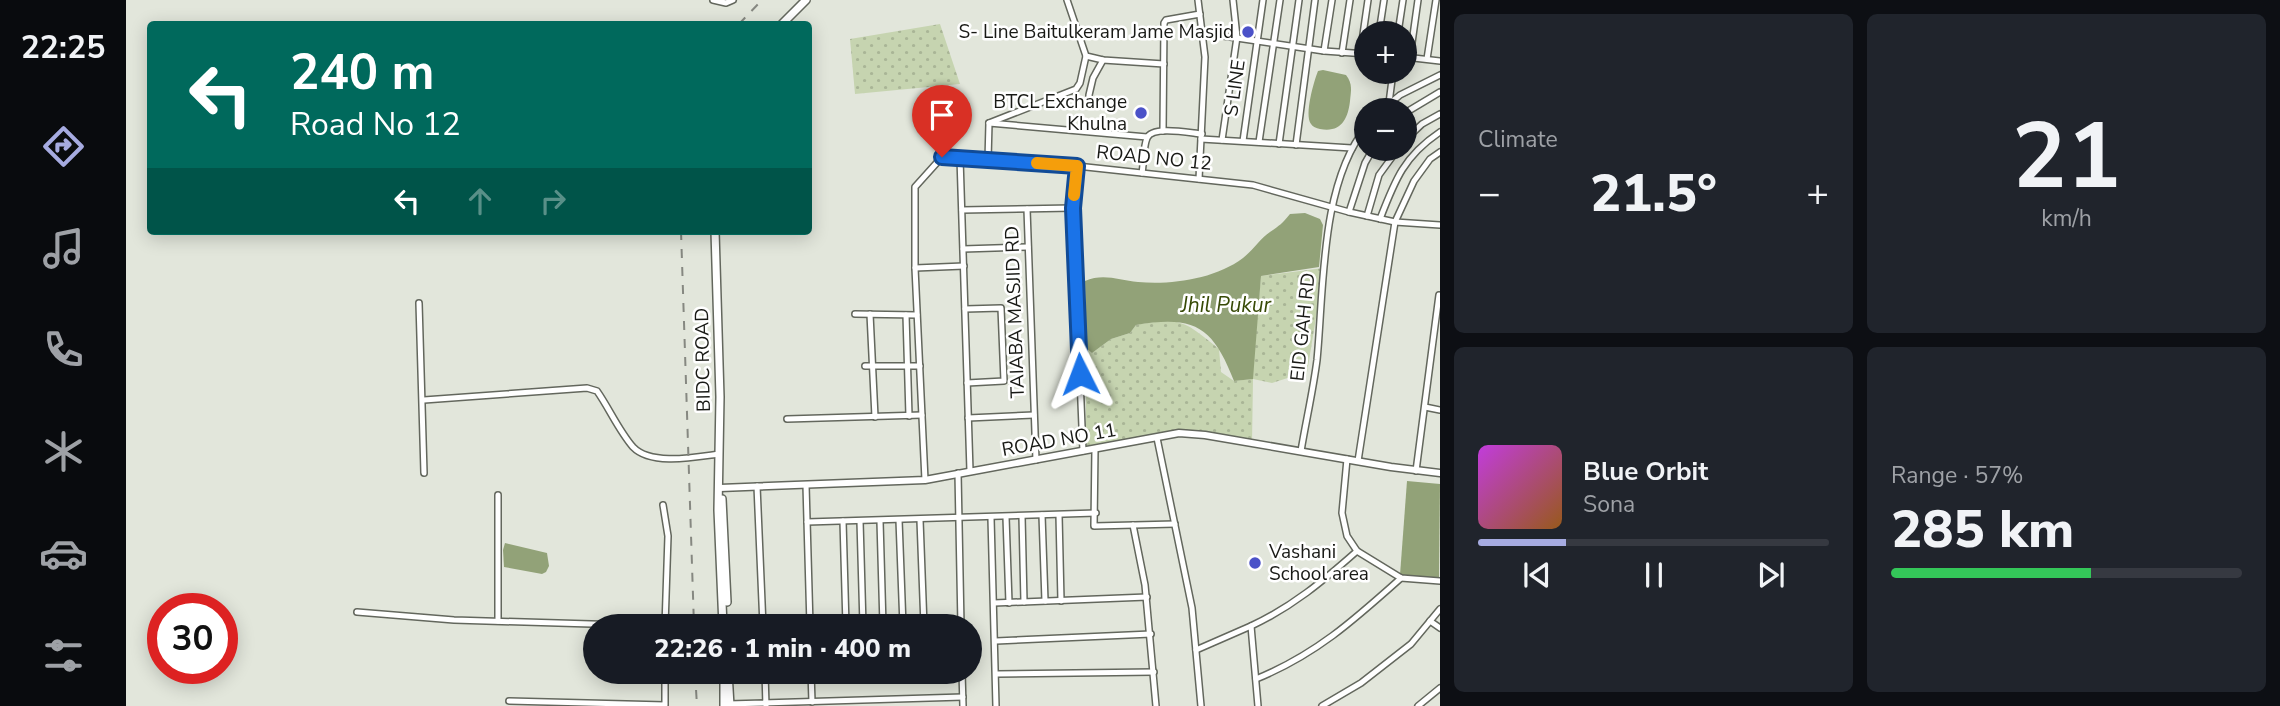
<!DOCTYPE html>
<meta charset="utf-8">
<style>
:root{--surface:#171b24;--page:#20242c;--text:#f1f3f6;--muted:#9ea1a6;--line:#363941;--accent:#a6abe1}
body{margin:0;font-family:"Nunito Sans",sans-serif;background:var(--page);color:var(--text);height:100vh;display:flex;flex-direction:column;font-size:26px;white-space:nowrap}
*{box-sizing:border-box;margin:0}
p{font-size:23px;color:var(--muted)}
.icon{flex:none;width:38px;height:38px;fill:none;stroke:currentColor;stroke-width:2;stroke-linecap:round;stroke-linejoin:round}
.map{position:relative;flex:1;overflow:hidden}
.side{display:flex;flex-direction:column;gap:14px;padding:14px;background:#0d0f14;width:840px}
.side>*{flex:none}
.guide{position:absolute;left:21px;top:21px;width:665px;height:214px;border-radius:7px;box-shadow:0 4px 18px #0003;background:#00695c;color:#fff;overflow:hidden}
.fabs{position:absolute;left:1228px;top:21px;display:grid;gap:14px}
.fabs a{display:grid;place-items:center;width:63px;height:63px;border-radius:50%;background:var(--surface);box-shadow:0 4px 18px #0003;font-size:35px}
.speed{position:absolute;left:21px;top:593px;display:flex;gap:14px;font-size:35px;font-weight:700;text-align:center}
.speed>*{display:grid;place-content:center;width:91px;height:91px;border-radius:50%;background:var(--surface);box-shadow:0 4px 18px #0003;line-height:1}
.speed .limit{border:10px solid #d22;background:#fff;color:#111}
.pin{position:absolute;display:grid;place-items:center;width:60px;height:60px;color:#fff;margin:-72px -30px;border-radius:50% 50% 50% 0;rotate:-45deg;box-shadow:0 0 7px #0007}
.pin .icon{rotate:45deg}
.me{position:absolute;width:77px;margin:-38px;rotate:357deg;stroke-linejoin:round;filter:drop-shadow(0 0 5px #0008)}
.turn{display:flex;align-items:center;gap:24px;height:147px;padding:0 28px;font-size:32px}
.turn .icon{width:91px;height:91px;stroke-width:2.5}
.turn b{display:block;font-size:49px;line-height:60px}
.lanes{display:flex;align-items:center;height:66px;padding:0 28px;background:#0003;justify-content:center;gap:35px;direction:ltr}
.lanes .off{opacity:.35}
.big{font-size:52px;font-weight:800;line-height:1.1}
.side .tile{flex:1;display:flex;flex-direction:column;justify-content:center;gap:10px;min-width:0;padding:0 24px;border-radius:10px;background:var(--page)}
.side .dial{align-items:center;gap:0}
.dial b{font-size:91px;line-height:1}
.song{display:flex;align-items:center;gap:21px}
.cover{width:84px;height:84px;border-radius:10px;background:linear-gradient(135deg,hsl(290 70% 55%),hsl(30 70% 35%))}
.played{height:7px;border-radius:4px;background:linear-gradient(90deg,var(--accent) 25%,var(--line) 25%)}
.keys{display:flex;justify-content:space-around;direction:ltr}
.heat{display:flex;justify-content:space-between;align-items:center;font-size:38px;direction:ltr}
.charge{height:10px;border-radius:5px;background:linear-gradient(90deg,#34c759 57%,var(--line) 0)}
.side .tiles{flex:1;display:grid;gap:14px;grid-template-columns:repeat(2,1fr)}
.trip{position:absolute;left:457px;top:614px;width:399px;height:70px;border-radius:35px;background:var(--surface);box-shadow:0 4px 18px #0003;font-weight:800;line-height:70px;text-align:center}
main{display:flex;flex:1;min-height:0}
.tabs{display:flex;flex-direction:column;width:126px;justify-content:space-around;align-items:center;background:#090b0e;color:var(--muted)}
.tabs .icon{width:49px;height:49px}
.tabs .current{color:var(--accent)}
.tabs b{font-size:32px;color:var(--text)}
.map>svg:first-child{display:block}
.park{fill:url(#park-dots)}
.water{fill:#92a278}
.lines{fill:none;stroke-linecap:round;stroke-linejoin:round}
.minor-casing{stroke:#63675d;stroke-width:8}
.tertiary-casing{stroke:#63675d;stroke-width:9}
.secondary-casing{stroke:#63675d;stroke-width:10}
.minor{stroke:#fff;stroke-width:5}
.tertiary{stroke:#fff;stroke-width:6}
.secondary{stroke:#fff;stroke-width:7}
.rail{stroke:#868881;stroke-width:2;stroke-dasharray:9 9;stroke-linecap:butt}
.route-casing{stroke:#114b97;stroke-width:18}
.route{stroke:#1a73e8;stroke-width:12}
.slow{stroke:#f59e0b;stroke-width:12}
.poi-dot{fill:#4b52c8;stroke:#fff;stroke-width:2.5}
.labels{text-anchor:middle;dominant-baseline:central;stroke-width:5;stroke-linejoin:round;paint-order:stroke}
.poi-label{font-size:19px;fill:#181915;stroke:#fff;text-anchor:end}
.street-label{font-size:19px;fill:#181915;stroke:#fff}
.water-label{font-size:21px;font-style:italic;fill:#374a06;stroke:#fff}
</style>
<main>
<nav class="tabs">
<b>22:25</b>
<svg class="icon current" aria-label="directions" viewBox="0 0 24 24"><path d="M12 3l9 9-9 9-9-9zM9 14v-3h6M13 9l2 2-2 2"/></svg>
<svg class="icon" aria-label="music" viewBox="0 0 24 24"><path d="M9 18V5l10-2v13"/><circle cx="6" cy="18" r="3"/><circle cx="16" cy="16" r="3"/></svg>
<svg class="icon" aria-label="phone" viewBox="0 0 24 24"><path d="M5 4h4l2 5-3 2q2 4 5 5l2-3 5 2v4C11 20 4 13 5 4z"/></svg>
<svg class="icon" aria-label="climate" viewBox="0 0 24 24"><path d="M12 3v18M4 7l16 10M4 17L20 7"/></svg>
<svg class="icon" aria-label="car" viewBox="0 0 24 24"><path d="M5 17H2v-5l4-1 3-4h7l3 4 3 1v5h-3M9 17h6M6 11h13"/><circle cx="7" cy="17" r="2"/><circle cx="17" cy="17" r="2"/></svg>
<svg class="icon" aria-label="filters" viewBox="0 0 24 24"><path d="M4 7h16M4 17h16"/><circle cx="9" cy="7" r="2"/><circle cx="15" cy="17" r="2"/></svg>
</nav>
<div class="map">
<svg width="1314" height="706" viewBox="0 0 1314 706">
<defs>
<pattern id="park-dots" width="8" height="8" patternUnits="userSpaceOnUse" patternTransform="scale(1.75)"><rect width="8" height="8" fill="#c6d4b0"/><path d="M2 2h.1M6 6h.1" fill="none" stroke="#a9b596" stroke-width="1.8" stroke-linecap="round"/></pattern>
</defs>
<rect width="100%" height="100%" fill="#e2e6db"/>
<g class="park">
<path d="M814,24l20,60 -105,10 -5,-55z"/>
<path d="M1198,268l-18,111 -9,-4 -25,8 -19,-4 -1,64 -73,-10 -93,17v-102l6,5 19,-14 19,-6 6,-8c46,-8 48,-4 83,24l2,23 13,9 18,-2 9,-103z"/>
</g>
<g class="water">
<path d="M1197,70l23,5c7,9 5,16 4,26 -2,18 -9,32 -30,28 -4,-1 -7,-2 -9,-5 -7,-9 3,-43 7,-53z"/>
<path d="M1179,213l15,6 3,6 -4,42 -58,9 -8,103 -19,2c-21,-54 -39,-66 -98,-56l-6,8 -19,6 -19,14 -6,-5 -1,-67c18,-8 34,-1 53,1 34,3 77,-3 105,-24 10,-8 17,-19 27,-26 10,-7 12,-8 20,-18z"/>
<path d="M1281,481l33,3 -1,95 -39,-4z"/>
<path d="M379,543l42,10 2,13 -3,6 -4,2 -38,-7 -1,-17z"/>
</g>
<g class="lines">
<g class="minor-casing">
<g id="minor">
<path d="M587,0l13,3 7,-3"/>
<path d="M941,0l19,56 17,4 61,4"/>
<path d="M1072,0l7,57 -6,122"/>
<path d="M1077,33l121,18 43,3"/>
<path d="M1253,33l5,-33"/>
<path d="M1272,33l5,-33"/>
<path d="M1198,51l8,-51"/>
<path d="M1216,53l8,-53"/>
<path d="M1234,55l8,-55"/>
<path d="M1279,57l35,4"/>
<path d="M1284,57l8,-57"/>
<path d="M1301,59l9,-59"/>
<path d="M963,95l4,-17 10,-18"/>
<path d="M1263,103l4,-31"/>
<path d="M1256,110l18,-15 40,-20"/>
<path d="M1279,113l35,-21"/>
<path d="M863,123l87,-34 4,-6 6,-27"/>
<path d="M1037,131l1,-108 2,-3 34,-6"/>
<path d="M1075,139l151,9"/>
<path d="M1096,140l15,-103 -4,-37"/>
<path d="M1279,140l17,-16 18,-10"/>
<path d="M1117,141l20,-141"/>
<path d="M1133,142l21,-142"/>
<path d="M1153,144l20,-144"/>
<path d="M1170,145l19,-145"/>
<path d="M834,158l10,313"/>
<path d="M862,160l1,-37 158,14"/>
<path d="M951,166l-4,42 10,243"/>
<path d="M1016,173c2,-11 1,-25 5,-35 5,-13 43,-5 55,-4"/>
<path d="M901,209l9,251"/>
<path d="M836,210l111,-2"/>
<path d="M1223,212l16,-49 8,-14"/>
<path d="M1241,216l12,-41 19,-26"/>
<path d="M1254,219c15,-39 24,-63 60,-87"/>
<path d="M837,249l65,-2"/>
<path d="M789,268l49,-2"/>
<path d="M293,303l5,170"/>
<path d="M839,309l36,-1 3,73 -37,2"/>
<path d="M729,314l62,1"/>
<path d="M744,314l5,103"/>
<path d="M780,315l3,101"/>
<path d="M739,366h55"/>
<path d="M298,400l163,-12 10,3c12,17 22,40 36,56 18,19 63,10 86,7"/>
<path d="M1299,407l15,3"/>
<path d="M842,418l66,-3"/>
<path d="M661,419l135,-4"/>
<path d="M1031,438l35,170 9,98"/>
<path d="M969,449l-1,77 81,-2"/>
<path d="M1175,451c5,-30 12,-60 16,-91 7,-71 3,-177 50,-234"/>
<path d="M1221,459l-5,54 5,23 10,15 44,27 39,3"/>
<path d="M1232,461l37,-239 19,-41 16,-22 10,-7"/>
<path d="M1290,471l23,-176"/>
<path d="M832,473l3,153"/>
<path d="M799,480l-10,-212v-81l27,-30 135,9 176,19 96,27 46,10 45,3"/>
<path d="M680,485l4,141"/>
<path d="M631,486l6,140"/>
<path d="M372,495v126"/>
<path d="M537,505l5,31 -3,90"/>
<path d="M916,515l3,86"/>
<path d="M933,515l2,86"/>
<path d="M896,516l2,86"/>
<path d="M880,517l3,86"/>
<path d="M865,518l5,188"/>
<path d="M773,520l4,106"/>
<path d="M794,520l4,106"/>
<path d="M717,521l3,105"/>
<path d="M734,521l3,105"/>
<path d="M754,521l3,105"/>
<path d="M681,522l289,-9"/>
<path d="M1007,525l12,60 11,121"/>
<path d="M868,603l153,-6"/>
<path d="M231,612l97,8 204,6"/>
<path d="M1304,621l10,7"/>
<path d="M549,626h42"/>
<path d="M870,641l155,-7"/>
<path d="M1070,650l55,-24"/>
<path d="M639,672l1,34"/>
<path d="M685,672l1,30"/>
<path d="M836,672l1,34"/>
<path d="M871,674l157,-2"/>
<path d="M1130,679c59,-24 97,-58 145,-101"/>
<path d="M383,701l156,4v-33"/>
<path d="M602,704l235,-7"/>
<path d="M1132,706l-7,-80c41,-19 72,-45 106,-75"/>
<path d="M1196,706l39,-23 50,-39 29,-35"/>
<path d="M1292,706l22,-18"/>
</g>
</g>
<g class="tertiary-casing">
<path id="tertiary" d="M594,488l205,-8 254,-47 26,2 186,32 49,6"/>
</g>
<g class="secondary-casing">
<g id="secondary">
<path d="M656,24l24,-24"/>
<path d="M589,231l5,166 -2,113 5,116"/>
<path d="M596,499l5,103"/>
<path d="M602,672l2,34"/>
<path d="M598,679v27"/>
</g>
</g>
<use href="#minor" class="minor"/>
<use href="#tertiary" class="tertiary"/>
<use href="#secondary" class="secondary"/>
<g class="rail">
<path d="M613,24l23,-24"/>
<path d="M555,231l13,395"/>
<path d="M569,672l2,34"/>
</g>
</g>
<g class="lines">
<g class="route-casing">
<path id="route" d="M816,157l135,9 -4,42 7,166"/>
</g>
<use href="#route" class="route"/>
<path class="slow" d="M911,163l40,3 -3,29"/>
</g>
<g class="poi-dot">
<circle cx="1122" cy="32" r="7"/>
<circle cx="1015" cy="113" r="7"/>
<circle cx="1129" cy="563" r="7"/>
</g>
<g class="labels">
<g class="poi-label">
<text x="1108" y="32">S- Line Baitulkeram Jame Masjid</text>
<text x="1001" y="102">BTCL Exchange<tspan x="1001" dy="22">Khulna</tspan></text>
<text x="1143" y="552" text-anchor="start">Vashani<tspan x="1143" dy="22">School area</tspan></text>
</g>
<g class="street-label">
<text transform="translate(1109 88) rotate(-82)">S LINE</text>
<text transform="translate(1028 158) rotate(6)">ROAD NO 12</text>
<text transform="translate(889 312) rotate(-92)">TAIABA MASJID RD</text>
<text transform="translate(1177 327) rotate(-84)">EID GAH RD</text>
<text transform="translate(577 360) rotate(-91)">BIDC ROAD</text>
<text transform="translate(933 440) rotate(-10)">ROAD NO 11</text>
</g>
<g class="water-label">
<text x="1100" y="305">Jhil Pukur</text>
</g>
</g>
</svg>
<div class="fabs">
<a>+</a>
<a>−</a>
</div>
<div class="speed"><div class="limit">30</div></div>
<div class="pin" style="left:816px;top:157px;background:#d93025"><svg class="icon" aria-label="arrive" viewBox="0 0 24 24"><path d="M6 21V4h12l-3 4 3 4H6"/></svg></div>
<svg class="me" style="left:954px;top:374px" viewBox="-20 -20 40 40"><path d="M0-17L14 15 0 8-14 15z" fill="#1a73e8" stroke="#fff" stroke-width="4"/></svg>
<div class="trip">22:26 · 1 min · 400 m</div>
<div class="guide">
<div class="turn"><svg class="icon" aria-label="left" viewBox="0 0 24 24"><path d="M17 20v-9H6M10 6l-5 5 5 5"/></svg><div><b>240 m</b>Road No 12</div></div>
<div class="lanes"><svg class="icon" aria-label="left" viewBox="0 0 24 24"><path d="M17 20v-9H6M10 6l-5 5 5 5"/></svg><svg class="icon off" aria-label="ahead" viewBox="0 0 24 24"><path d="M12 20V5M6 11l6-6 6 6"/></svg><svg class="icon off" aria-label="right" viewBox="0 0 24 24"><path d="M7 20v-9h11M14 6l5 5-5 5"/></svg></div>
</div>
</div>
<section class="side">
<div class="tiles">
<div class="tile"><p>Climate</p>
<div class="heat"><a>−</a><b class="big">21.5°</b><a>+</a></div>
</div>
<div class="tile dial"><b>21</b><p>km/h</p></div>
<div class="tile">
<div class="song"><i class="cover"></i><div><b>Blue Orbit</b><p>Sona</p></div></div>
<div class="played"></div>
<div class="keys"><svg class="icon" aria-label="previous" viewBox="0 0 24 24"><path d="M18 5L8 12l10 7zM5 5v14"/></svg><svg class="icon" aria-label="pause" viewBox="0 0 24 24"><path d="M8 5v14M16 5v14"/></svg><svg class="icon" aria-label="next" viewBox="0 0 24 24"><path d="M6 5l10 7-10 7zM19 5v14"/></svg></div>
</div>
<div class="tile"><p>Range · 57%</p><b class="big">285 km</b><div class="charge"></div></div>
</div>
</section>
</main>
